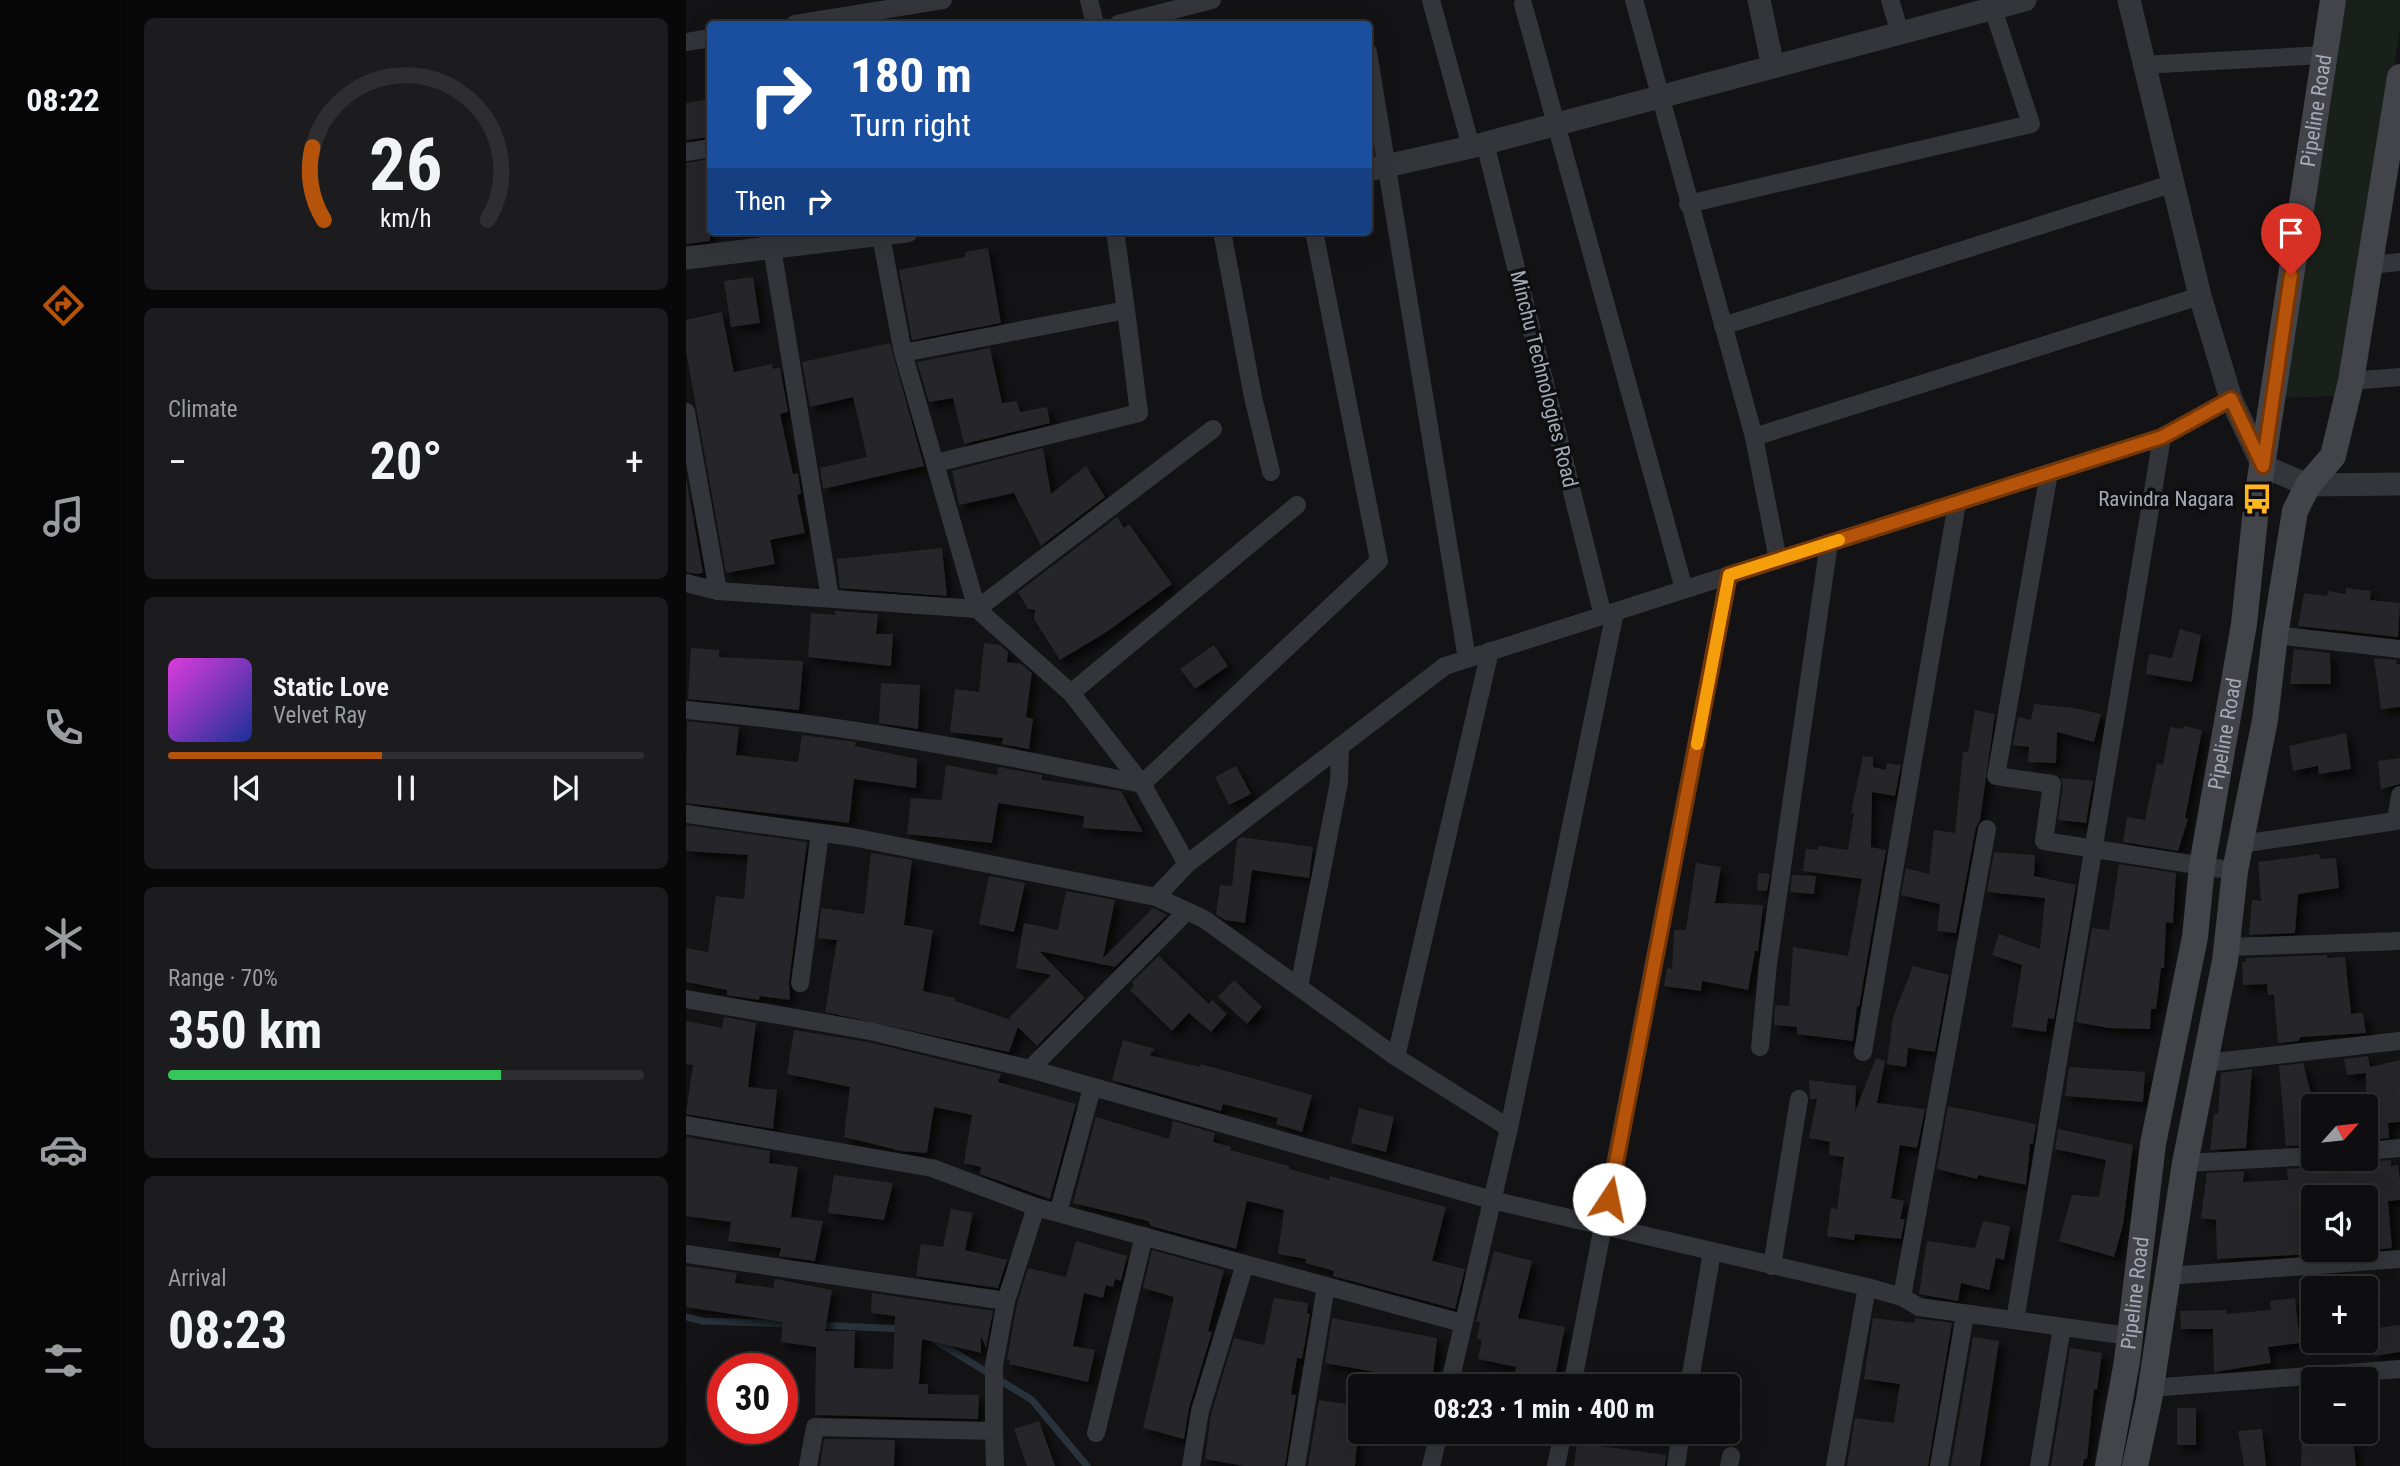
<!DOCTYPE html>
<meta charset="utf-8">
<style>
:root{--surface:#0e0e10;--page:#1c1c1e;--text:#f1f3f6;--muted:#9b9c9f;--line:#2e2e30;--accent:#b45309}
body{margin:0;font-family:"Roboto Condensed",sans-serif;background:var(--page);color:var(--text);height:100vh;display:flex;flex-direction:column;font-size:26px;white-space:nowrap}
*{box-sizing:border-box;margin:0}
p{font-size:23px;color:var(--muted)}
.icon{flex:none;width:38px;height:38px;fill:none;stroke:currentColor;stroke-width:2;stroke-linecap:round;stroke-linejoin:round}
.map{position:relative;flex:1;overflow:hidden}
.sheet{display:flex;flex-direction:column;gap:18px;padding:18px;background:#080809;width:560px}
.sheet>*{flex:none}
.guide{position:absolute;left:21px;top:21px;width:665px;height:214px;border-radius:7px;box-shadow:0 7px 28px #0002,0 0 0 2px var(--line);background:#1a4fa0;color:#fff;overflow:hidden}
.needle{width:46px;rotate:63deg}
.controls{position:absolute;left:1615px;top:1094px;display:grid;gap:14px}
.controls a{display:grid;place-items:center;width:77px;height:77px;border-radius:7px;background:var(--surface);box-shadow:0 7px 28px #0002,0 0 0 2px var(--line);font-size:35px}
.speed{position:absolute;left:21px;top:1353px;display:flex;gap:14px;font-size:35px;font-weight:700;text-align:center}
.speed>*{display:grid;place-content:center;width:91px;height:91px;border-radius:50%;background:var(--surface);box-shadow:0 7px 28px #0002,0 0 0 2px var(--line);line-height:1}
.speed .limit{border:10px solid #d22;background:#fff;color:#111}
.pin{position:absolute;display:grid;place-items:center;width:60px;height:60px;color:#fff;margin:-72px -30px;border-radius:50% 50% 50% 0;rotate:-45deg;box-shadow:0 0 7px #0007}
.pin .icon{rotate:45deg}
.me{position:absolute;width:77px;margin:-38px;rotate:11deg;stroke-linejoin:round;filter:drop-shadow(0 0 5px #0008)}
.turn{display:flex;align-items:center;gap:24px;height:147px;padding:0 28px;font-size:32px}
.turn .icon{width:91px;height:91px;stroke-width:2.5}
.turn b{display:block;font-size:49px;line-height:60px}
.then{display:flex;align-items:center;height:66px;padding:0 28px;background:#0003;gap:14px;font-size:26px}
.big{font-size:52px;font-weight:700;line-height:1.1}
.sheet .card{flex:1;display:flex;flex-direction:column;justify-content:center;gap:10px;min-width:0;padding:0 24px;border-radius:10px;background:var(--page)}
.sheet .dial{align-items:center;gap:0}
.dial svg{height:182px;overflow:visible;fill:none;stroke:var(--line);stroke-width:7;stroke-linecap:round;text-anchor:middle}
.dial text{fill:var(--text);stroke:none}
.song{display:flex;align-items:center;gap:21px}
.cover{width:84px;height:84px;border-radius:10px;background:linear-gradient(135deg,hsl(300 70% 55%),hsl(230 70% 35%))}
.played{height:7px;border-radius:4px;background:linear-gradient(90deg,var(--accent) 45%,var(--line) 45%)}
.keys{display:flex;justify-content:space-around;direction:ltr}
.heat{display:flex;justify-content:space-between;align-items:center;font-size:38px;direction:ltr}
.charge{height:10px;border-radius:5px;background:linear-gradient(90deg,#34c759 70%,var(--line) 0)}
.trip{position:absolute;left:662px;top:1374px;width:392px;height:70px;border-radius:7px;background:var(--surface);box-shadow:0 7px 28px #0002,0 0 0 2px var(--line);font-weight:700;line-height:70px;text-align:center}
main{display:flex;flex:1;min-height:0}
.dock{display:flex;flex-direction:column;width:126px;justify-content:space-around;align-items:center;background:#060606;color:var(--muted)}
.dock .icon{width:49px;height:49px}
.dock .current{color:var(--accent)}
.dock b{font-size:32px;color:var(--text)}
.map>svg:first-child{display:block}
.green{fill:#19201a}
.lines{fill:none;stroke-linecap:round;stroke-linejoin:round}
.stream{stroke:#28323a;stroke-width:7}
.building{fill:#262629;filter:url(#shadow)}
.minor{stroke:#34353a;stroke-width:18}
.tertiary{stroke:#34353a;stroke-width:23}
.secondary{stroke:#42444a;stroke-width:26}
.route-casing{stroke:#753606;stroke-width:18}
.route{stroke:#b45309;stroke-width:12}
.slow{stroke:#f59e0b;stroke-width:12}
.labels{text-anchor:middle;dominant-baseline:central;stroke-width:7;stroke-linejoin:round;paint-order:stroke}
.street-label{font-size:21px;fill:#a4a9b6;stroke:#0e0e10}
.poi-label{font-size:21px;fill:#a4a9b6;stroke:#0e0e10;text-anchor:end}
</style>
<main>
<nav class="dock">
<b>08:22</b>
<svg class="icon current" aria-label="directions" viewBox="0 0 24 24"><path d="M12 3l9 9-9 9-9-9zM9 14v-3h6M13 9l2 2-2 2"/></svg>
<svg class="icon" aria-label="music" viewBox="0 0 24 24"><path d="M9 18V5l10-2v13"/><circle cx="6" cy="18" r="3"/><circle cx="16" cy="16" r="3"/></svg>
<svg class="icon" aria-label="phone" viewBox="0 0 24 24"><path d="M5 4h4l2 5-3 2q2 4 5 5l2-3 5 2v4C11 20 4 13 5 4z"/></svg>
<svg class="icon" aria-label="climate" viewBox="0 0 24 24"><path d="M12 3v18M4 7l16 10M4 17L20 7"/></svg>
<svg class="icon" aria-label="car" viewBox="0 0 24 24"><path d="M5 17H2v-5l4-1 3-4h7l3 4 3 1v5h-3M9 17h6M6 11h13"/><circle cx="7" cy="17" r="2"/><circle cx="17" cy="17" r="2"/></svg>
<svg class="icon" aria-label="filters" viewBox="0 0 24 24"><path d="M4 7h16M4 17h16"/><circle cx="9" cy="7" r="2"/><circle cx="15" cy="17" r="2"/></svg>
</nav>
<section class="sheet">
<div class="card dial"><svg viewBox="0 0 100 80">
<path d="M14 69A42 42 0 1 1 86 69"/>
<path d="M14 69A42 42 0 0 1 9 37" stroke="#b45309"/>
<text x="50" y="56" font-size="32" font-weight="700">26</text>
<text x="50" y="72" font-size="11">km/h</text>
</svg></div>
<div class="card"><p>Climate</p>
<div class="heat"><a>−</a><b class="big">20°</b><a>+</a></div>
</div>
<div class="card">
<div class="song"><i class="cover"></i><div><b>Static Love</b><p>Velvet Ray</p></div></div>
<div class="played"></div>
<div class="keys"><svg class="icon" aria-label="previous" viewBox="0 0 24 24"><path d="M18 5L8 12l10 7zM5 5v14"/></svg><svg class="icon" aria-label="pause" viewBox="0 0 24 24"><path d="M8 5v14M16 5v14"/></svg><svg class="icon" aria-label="next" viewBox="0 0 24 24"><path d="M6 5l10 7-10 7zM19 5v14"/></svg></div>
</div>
<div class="card"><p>Range · 70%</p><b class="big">350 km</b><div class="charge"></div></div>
<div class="card"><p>Arrival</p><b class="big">08:23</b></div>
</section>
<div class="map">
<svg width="1714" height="1466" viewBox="0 0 1714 1466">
<defs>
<filter id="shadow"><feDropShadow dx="6" dy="6" stdDeviation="3.5" flood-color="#0009"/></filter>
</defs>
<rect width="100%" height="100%" fill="#131315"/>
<path class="green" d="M1654,0h60v29l-58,367 -66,2z"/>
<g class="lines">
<g class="stream">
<path d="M0,1317l17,4 88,3"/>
<path d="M131,1325l86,4"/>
<path d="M247,1339l99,61 55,66"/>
</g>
</g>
<g class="building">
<path d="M24,99v38l-24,3v-37z"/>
<path d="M24,159v82l-24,3v-81z"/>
<path d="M302,248l13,75 -89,17 -13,-70 66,-13v-5z"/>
<path d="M67,277l7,46 -29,4 -7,-46z"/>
<path d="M36,312l12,60 38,-8 1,5 7,-2 8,45 -8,2 13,60 5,-1 3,21 -4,1 8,38 -35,7 5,24 -49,9 -40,-222v-31z"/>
<path d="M204,343l34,123 -101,23 -3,-21 47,-11 -14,-60 -43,10 -8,-45z"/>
<path d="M304,348l12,55 15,-2 3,11 27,-5 3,16 -86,21 -11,-46 -24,4 -12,-40z"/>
<path d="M357,448l8,46 35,-28 19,31 -64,49 -27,-53 -55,12 -7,-34z"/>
<path d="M0,477l17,96 -5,1 -12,-2z"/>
<path d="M431,517l7,11 5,-4 43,60 -64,47 -48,29 -26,-41 1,-9 -7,-1 -10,-17z"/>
<path d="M256,548l5,48 -107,-8 -3,-29z"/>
<path d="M1660,588l25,3 -1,9 30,3 -2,34 -100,-11 6,-33 23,3 1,-5 18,3z"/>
<path d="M149,611l43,3 -2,20h17l-2,32 -83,-9 3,-44 24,2z"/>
<path d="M1494,629l21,6 -9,47 -46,-8 3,-20 23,4z"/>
<path d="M298,643l16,2 8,7 -1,10 14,2 11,9 -6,44 7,2 -4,30 -27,-5 1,-6 -53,-6 5,-43 24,3z"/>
<path d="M528,645l14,21 -33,23 -15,-20z"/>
<path d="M5,648l28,2v7l84,4 -4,49 -111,-11z"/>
<path d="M1608,649l36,4 1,31h-41z"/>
<path d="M1688,658l23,2 -1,4h4v43l-19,2z"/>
<path d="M195,683l39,2 -2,44 -39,-6z"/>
<path d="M1348,704l40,4 27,6 -7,28 -37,-10 -1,31 -28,-1 1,-15 -16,-2 5,-28 13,3z"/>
<path d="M1289,710l20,4 -15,106 -4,7 -20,106 -19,-2 3,-27 -39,-9 5,-27 23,6 5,-44 21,3 8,-81h5z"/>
<path d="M1,721l52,6 -3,28 62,7 4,-27 54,7 -1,4 62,13 -1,29 -62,-9 -5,44 -163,-20z"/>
<path d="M1498,726l18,4 -17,88 3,1 -10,32 -55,-9 4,-25 18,3 12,-57 6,2 7,-38 13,2z"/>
<path d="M1660,733l5,36 -32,5 -1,-8 -25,5 -4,-25z"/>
<path d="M1177,756l10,1v10l13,3 1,-7 14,2 -6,31 -23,-4 -1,55 15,3 -27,157 -2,-1 -4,35 -56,-7v-7l-23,-2 1,-20 14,1 4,-59 55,9 14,-77 -59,-8 3,-22 12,1 1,-4 29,4 6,-37h-3z"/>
<path d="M1714,758v26l-19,5 -3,-28z"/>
<path d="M260,765l51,10 1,-8 44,8v5l79,11 22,41 -60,-4 1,-12 -86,-13 -6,40 -85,-9 4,-36 31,2z"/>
<path d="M550,766l15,28 -22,11 -14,-28z"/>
<path d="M1375,778l32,3 -7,42 -28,-3 5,-34z"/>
<path d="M0,825l121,17 -18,140 1,18 -30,-4 -1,4 -32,-5v-5l-41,-8v-34l22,4 8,-56 28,3 4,-44 -62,-4z"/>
<path d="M555,837l72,10 -4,31 -57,-8 -7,53 -20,-3 -9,-6 4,-29 12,1 5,-46z"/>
<path d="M1308,852l41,3 -1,21 42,9 -22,134 -6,-1 -2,14 -34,-5 10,-62 -30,-10 7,-21 41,15 5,-51 -58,-6z"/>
<path d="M185,853l41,7 -8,65 29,5 -10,61 32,7v3l56,19 -2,-2 42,-43 -35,-7 8,-45 34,7 8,-39 49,9 -12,58 50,-50 14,7 -52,52 -76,-16 46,47 -48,48 -19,-19 -9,25 -184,-40 12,-72 -19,-2 3,-30 43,6z"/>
<path d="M1633,854l1,5 16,-1 3,30 -41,6 -3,39 -46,2 3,-35 9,1 -3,-39z"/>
<path d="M1010,863l25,4 -6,36 48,2 -5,46h-3l-7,39 -46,-9 -1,10 -37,-5 3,-18 5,1 2,-39h12z"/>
<path d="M1433,864l57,9 -3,50 -7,-1 -2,46h-3l-5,41h-5l-1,20 -41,-1 -33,-6 16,-94 17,2z"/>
<path d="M1072,873l12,1 -3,17 -10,-1z"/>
<path d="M1106,875l24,1 -2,18 -24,-2z"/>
<path d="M303,876l36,7 -11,49 -35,-8z"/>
<path d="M1641,955v3l18,-1 6,57 12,-1 3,20 -65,4 -3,4 -20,2 -4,-48h-6l-1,-11 -24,1 -1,-23h4v-4z"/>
<path d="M473,956l50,48 3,-4 15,14 -16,18 -22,-19 -17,18 -42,-41 4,-5 -2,-3z"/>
<path d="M1227,966l36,9 -14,77 -27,-4 -2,19 -19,-3 6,-47z"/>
<path d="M548,980l28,27 -15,17 -29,-27z"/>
<path d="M38,1017l32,6 -8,64 29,3 -4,39 -87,-15 7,-49 -7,-1v-43l36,7z"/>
<path d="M108,1030l74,12 133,32 -3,8 78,22 -26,95 -70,-25 1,-7 -17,-4 8,-48 -38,-8 -7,46 -26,-2 -57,-14 6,-50 -63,-13z"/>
<path d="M437,1040l32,9 -6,6 51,12 1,-3 111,31 -10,37 -26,-8 2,-6 -55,-14 -2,7 -109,-31z"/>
<path d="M1682,1056l2,11 30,-7v62l-12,1 1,15 -23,2v-67l-19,2 -3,-16z"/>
<path d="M1190,1058l9,3 -8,42 48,6 -8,39 -17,-3 -9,53 13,3 -4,18h5l-4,20 -46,-5 -1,6 -27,-4 4,-28 6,1 7,-52 -15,-2 1,-13 -21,-4 8,-39h-7l-1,-19 47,6 -1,26z"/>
<path d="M1617,1063l11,42v40l-28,1 -7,-80z"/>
<path d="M1383,1067l76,5 -2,30 -78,-6z"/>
<path d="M1566,1069l-6,79 -36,2 4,-36h4l3,-41z"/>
<path d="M1262,1106l88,18 -3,20h-3l-4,41 -48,-10 -1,4 -40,-10z"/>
<path d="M673,1108l35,9 -8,35 -35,-9z"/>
<path d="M410,1117l73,22 4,-18 42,12 -2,9 18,5 -1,3 59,16v3l40,11 1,-4 116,31 -14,54 33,8 -10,40 -122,-33 1,-5 -29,-8 1,-4 -28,-5 6,-44 -37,-9 -11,48 -85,-23 -3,-5 -75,-18z"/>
<path d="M1372,1129l75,16 -10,80 -9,32 -55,-16 13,-46 27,2 7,-37 -51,-11z"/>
<path d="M0,1137l84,14 -1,12 29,4 -7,50 32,4 -8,40 -36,-5 2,-8 -53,-7 3,-19 -45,-6z"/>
<path d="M1705,1160v6l7,-1 2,15v20l-12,1 4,47 -20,2 -6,-53h-52v57l-97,5 -1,-39 -15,-2 6,-45 37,-2 -1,11 45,-2 -1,-11 27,-2v4l42,1v-3l10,-1v-6z"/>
<path d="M148,1175l59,8 -9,37 -56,-7z"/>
<path d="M265,1209l22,4 -8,37 42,10 -9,28 -82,-12 5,-32 22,3z"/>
<path d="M1297,1221l27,5 -6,34 -8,-2 -7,32 -28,-7 -3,18 -39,-7 8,-53 48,7z"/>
<path d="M390,1241l51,15 -6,25 -6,-2 -2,8 -7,-2 -3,13 -19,-5 -11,53 22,4 -7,32 -79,-18 1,-4 -3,-1 10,-55 11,-36 38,9z"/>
<path d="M466,1250l72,20 -16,61 4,1 -23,76 -5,31 -41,-11 31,-131 -31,-9z"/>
<path d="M808,1251l38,10 -14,57 47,9 -12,59 -40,-4 3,-15 -38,-8 4,-19 -5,-1 3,-17 -4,-1z"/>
<path d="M0,1266l51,7 -2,10 38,5 2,-9 57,11 -7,41h30l-1,37 39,1 2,-53 -24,-3 1,-20 121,18 -7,37 -5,-12v17l-59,-14 -3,45h9v10l51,1 -1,24 -163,-4 1,-68 -35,-5 2,-20 -97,-15z"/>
<path d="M588,1298l34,5 -1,10 3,1 -8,45 -5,-1 -6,36 5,1 -11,71h-41l-39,-7 6,-45 23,-76 30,7z"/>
<path d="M1609,1298l5,45 -32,4 3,16 -57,9 -1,-43h-32l-1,-18 47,-1v4l44,-4 -1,-9z"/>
<path d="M646,1318l105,20 -4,39 -30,-4 -1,4 -77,-14z"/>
<path d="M1187,1318l41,5 1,-5 37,5 -24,143h-81l8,-48 39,5 6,-39 -36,-5z"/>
<path d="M1714,1325v27l-26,4 -4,-27z"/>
<path d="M1287,1337l26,4 -17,113 -2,12h-29z"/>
<path d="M1384,1348l32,5 -5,37 -3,-1 -7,70h-3l-1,7h-32z"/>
<path d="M633,1400l41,6 -5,60h-47z"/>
<rect x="1491" y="1408" width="19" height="37"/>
<path d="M353,1421l16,45h-28l-13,-37z"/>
<path d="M1576,1429l4,37h-22l-6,-35z"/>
<path d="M1616,1432h27l-1,11 25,-4 3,27h-55z"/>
<path d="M138,1439l71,1 -1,26h-74z"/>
<path d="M891,1443l89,12 -1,11h-91z"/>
</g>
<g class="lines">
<g class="minor">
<path d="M403,0l6,24"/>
<path d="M745,0l40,147"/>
<path d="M948,0l120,437 24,123"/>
<path d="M1204,0l10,33"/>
<path d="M837,4l161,585"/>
<path d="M109,24l148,-24"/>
<path d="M432,24l94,-24"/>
<path d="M0,42l24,-4"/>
<path d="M682,52l99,607"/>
<path d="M1456,65l182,-10"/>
<path d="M799,143l118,473"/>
<path d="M0,152l24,-4"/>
<path d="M1002,204l343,-80 -38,-115"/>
<path d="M536,231l31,166 18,75"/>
<path d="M195,236l22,117 74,256 236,-180"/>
<path d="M86,248l58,350"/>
<path d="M1684,265l30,-3"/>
<path d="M1037,326l448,-142"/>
<path d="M217,353l223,-43 -11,-79"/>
<path d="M1665,381l49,-4"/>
<path d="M0,412l32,179"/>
<path d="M1068,437l446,-141"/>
<path d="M250,463l203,-50 -13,-103"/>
<path d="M1363,473l-53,303 56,8 -8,57 191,30"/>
<path d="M0,583l32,8 259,18 94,84 71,91"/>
<path d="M1589,635l125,14"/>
<path d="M385,693l226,-188"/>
<path d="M0,710c154,14 304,42 456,74"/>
<path d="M0,814l166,23 304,60"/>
<path d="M1555,844l155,-23 4,-26"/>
<path d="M501,864l-45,-80 237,-223 -65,-330"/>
<path d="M1541,947l173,-6"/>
<path d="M114,983l20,-150"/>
<path d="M613,987l40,-205 1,-35"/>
<path d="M0,999l184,32 160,38 462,131 375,87 35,10 17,10 210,29"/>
<path d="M1074,1047l8,-83 61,-421"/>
<path d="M1177,1052l94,-549"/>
<path d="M710,1057l94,-406"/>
<path d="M1520,1063l194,-22"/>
<path d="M344,1069l157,-158"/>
<path d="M0,1125l246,43 104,39 426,116"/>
<path d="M823,1128l106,-516"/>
<path d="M1680,1151l34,-3"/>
<path d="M1499,1163l129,-7"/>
<path d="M372,1213l34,-125"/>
<path d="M0,1254l320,47"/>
<path d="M1086,1266l27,-167"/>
<path d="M1482,1276l232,-17"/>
<path d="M1216,1297l85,-468"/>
<path d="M1329,1320l147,-883"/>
<path d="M763,1386l60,-258 -113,-71 -192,-138 -48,-22 31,-33 258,-198 717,-229 69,-38"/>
<path d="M886,1386l157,-811"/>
<path d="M1003,1386l23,-134"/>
<path d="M1464,1388l250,-19"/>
<path d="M308,1431v-66l12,-64 30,-94"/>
<path d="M410,1433l48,-197"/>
<path d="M122,1466l7,-39 179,4 1,35"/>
<path d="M505,1466l9,-55 45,-147"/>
<path d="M610,1466l30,-180"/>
<path d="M745,1466l8,-34"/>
<path d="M870,1466l7,-34"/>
<path d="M990,1466l5,-34"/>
<path d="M1043,1466l2,-10"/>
<path d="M1149,1466l32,-179"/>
<path d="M1253,1466l26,-152"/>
<path d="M1353,1466l23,-139"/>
</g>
<g class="tertiary">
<path d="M1073,0l14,67"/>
<path d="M1443,0l71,296 31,103 32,67 45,19 92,-1"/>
<path d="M682,170l103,-23 554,-147"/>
<path d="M0,258l221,-27"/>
</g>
<g class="secondary">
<path id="s1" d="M1422,1466l19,-105 26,-217 42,-207 7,-71 42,-242 13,-125 76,-499"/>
<path d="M1449,1466l14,-66 36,-237 40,-202 10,-90 30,-151 10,-85 20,-124 13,-26 25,-29 18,-75 49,-304"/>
</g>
</g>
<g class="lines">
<g class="route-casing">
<path id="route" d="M923,1199l120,-624 433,-138 69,-38 32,67 28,-191"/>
</g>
<use href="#route" class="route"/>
<path class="slow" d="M1011,744l32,-169 110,-35"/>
</g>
<defs>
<g id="bus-bare" transform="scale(2.415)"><path d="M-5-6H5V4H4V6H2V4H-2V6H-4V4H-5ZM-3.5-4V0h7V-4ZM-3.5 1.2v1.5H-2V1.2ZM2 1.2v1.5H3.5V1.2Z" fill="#ffb621" stroke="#0e0e10" stroke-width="2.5" paint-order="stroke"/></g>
</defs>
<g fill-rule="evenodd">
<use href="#bus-bare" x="1571" y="499"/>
</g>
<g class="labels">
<g class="street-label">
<text stroke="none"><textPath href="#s1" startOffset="1372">Pipeline Road</textPath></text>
<text transform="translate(858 379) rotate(76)">Minchu Technologies Road</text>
<text stroke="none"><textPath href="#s1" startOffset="742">Pipeline Road</textPath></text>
<text stroke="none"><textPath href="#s1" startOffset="175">Pipeline Road</textPath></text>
</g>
<g class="poi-label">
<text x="1548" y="499">Ravindra Nagara</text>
</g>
</g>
</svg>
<div class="controls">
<a><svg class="needle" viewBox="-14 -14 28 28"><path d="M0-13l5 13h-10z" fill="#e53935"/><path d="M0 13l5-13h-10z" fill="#9b9c9f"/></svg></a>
<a><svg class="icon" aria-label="sound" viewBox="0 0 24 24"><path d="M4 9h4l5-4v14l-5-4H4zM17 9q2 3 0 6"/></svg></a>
<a>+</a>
<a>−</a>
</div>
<div class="speed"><div class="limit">30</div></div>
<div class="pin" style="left:1605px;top:275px;background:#d93025"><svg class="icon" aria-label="arrive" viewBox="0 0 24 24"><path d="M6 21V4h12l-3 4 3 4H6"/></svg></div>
<svg class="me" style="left:923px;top:1199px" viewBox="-20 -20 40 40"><circle r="19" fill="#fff"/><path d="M0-13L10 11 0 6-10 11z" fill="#b45309"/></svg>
<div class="trip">08:23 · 1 min · 400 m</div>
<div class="guide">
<div class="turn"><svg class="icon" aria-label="right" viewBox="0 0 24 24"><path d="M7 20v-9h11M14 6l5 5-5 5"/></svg><div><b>180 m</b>Turn right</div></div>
<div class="then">Then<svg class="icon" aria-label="right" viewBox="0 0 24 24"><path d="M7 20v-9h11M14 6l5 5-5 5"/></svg></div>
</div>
</div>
</main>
